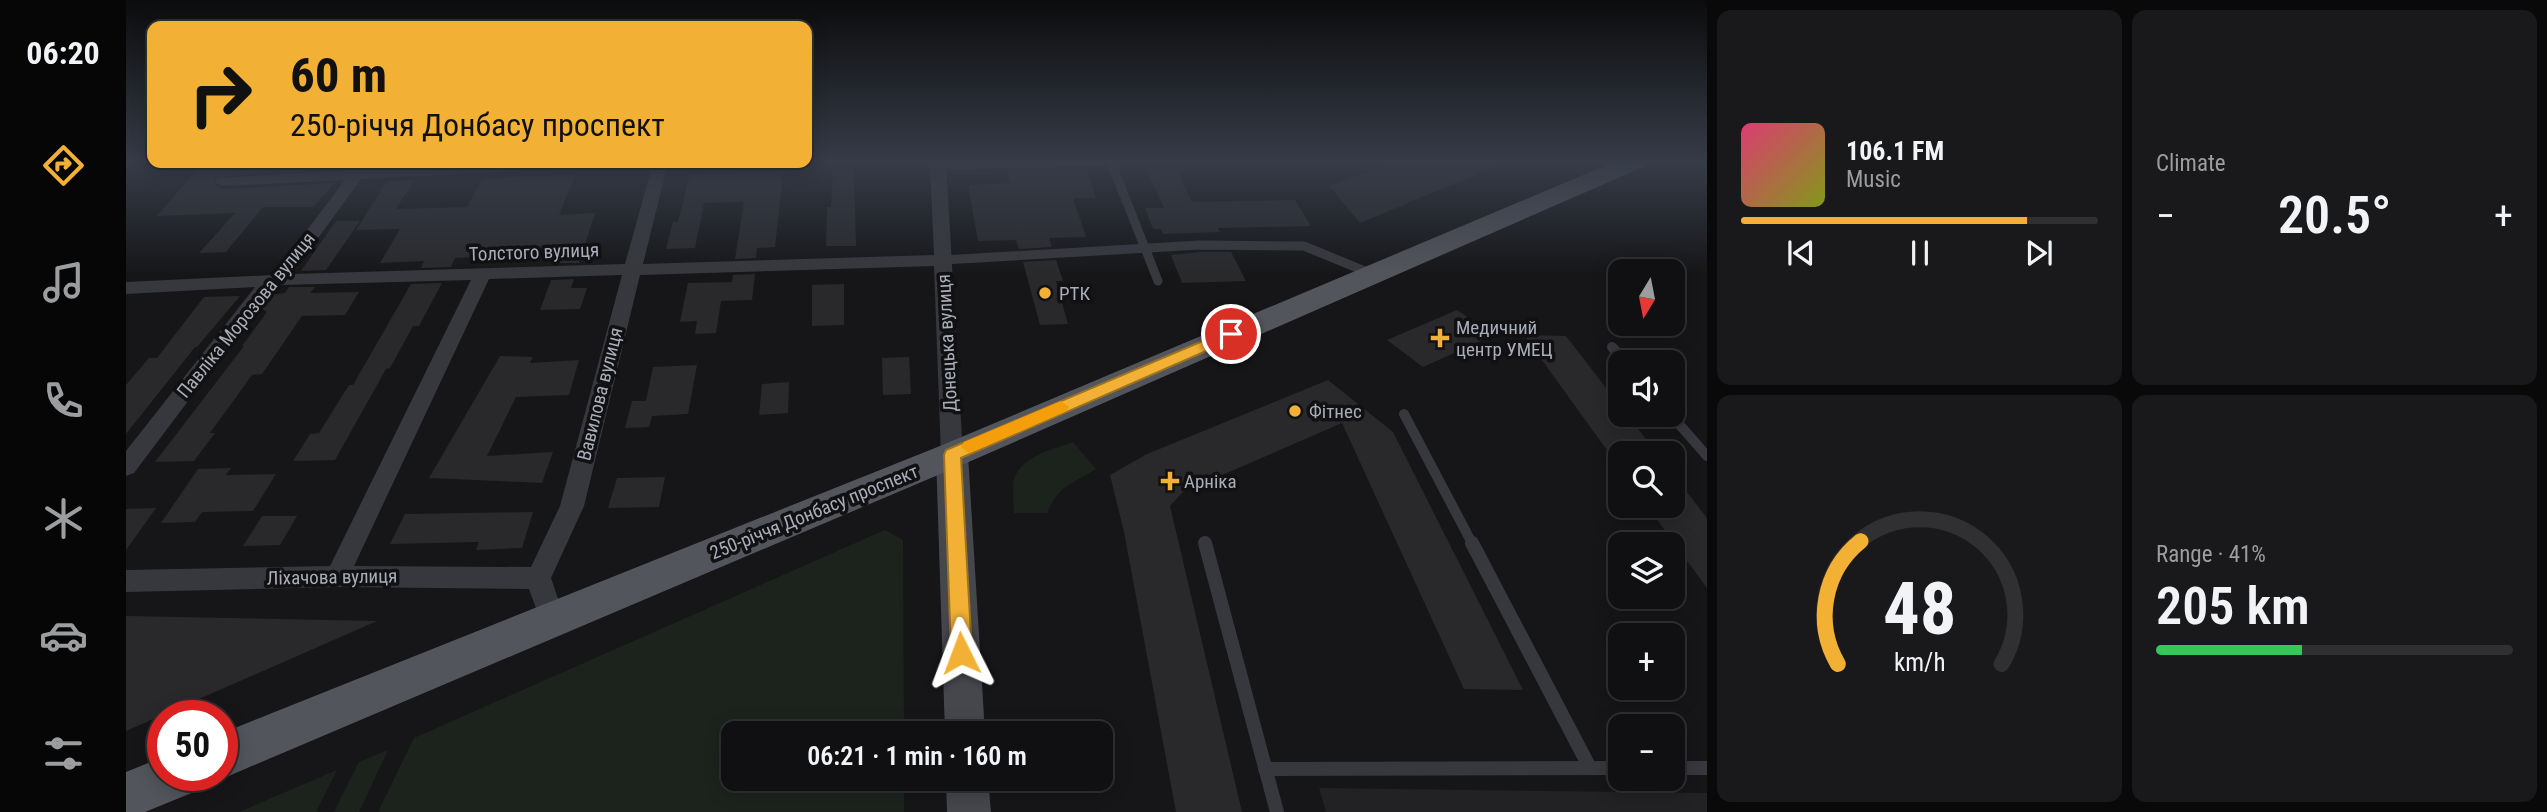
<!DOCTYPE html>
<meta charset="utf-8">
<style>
:root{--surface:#101012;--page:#19191b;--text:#f1f3f6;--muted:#9c9d9f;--line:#303032;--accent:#f2b134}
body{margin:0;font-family:"Roboto Condensed",sans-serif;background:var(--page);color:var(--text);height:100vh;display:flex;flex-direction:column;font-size:26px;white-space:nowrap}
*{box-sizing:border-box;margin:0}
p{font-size:23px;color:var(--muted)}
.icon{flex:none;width:38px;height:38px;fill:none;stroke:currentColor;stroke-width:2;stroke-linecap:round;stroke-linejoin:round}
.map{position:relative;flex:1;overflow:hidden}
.side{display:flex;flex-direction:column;gap:10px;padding:10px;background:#09090a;width:840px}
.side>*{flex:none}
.hud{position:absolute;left:21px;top:21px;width:665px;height:147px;border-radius:14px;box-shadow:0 4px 18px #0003,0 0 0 2px var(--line);background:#f2b134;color:#111;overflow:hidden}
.needle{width:46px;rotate:190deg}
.fabs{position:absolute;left:1482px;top:259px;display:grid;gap:14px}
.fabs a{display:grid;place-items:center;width:77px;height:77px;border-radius:14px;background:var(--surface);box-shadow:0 4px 18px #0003,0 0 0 2px var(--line);font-size:35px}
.speed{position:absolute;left:21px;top:700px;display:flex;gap:14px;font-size:35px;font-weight:700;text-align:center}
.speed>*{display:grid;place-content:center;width:91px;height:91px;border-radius:50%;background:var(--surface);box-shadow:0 4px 18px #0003,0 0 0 2px var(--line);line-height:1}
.speed .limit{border:10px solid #d22;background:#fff;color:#111}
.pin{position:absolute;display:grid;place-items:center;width:60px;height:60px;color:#fff;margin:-30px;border:4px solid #fff;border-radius:50%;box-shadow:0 2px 7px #0007}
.me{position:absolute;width:77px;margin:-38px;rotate:357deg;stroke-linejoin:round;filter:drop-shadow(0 0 5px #0008)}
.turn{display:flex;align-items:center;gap:24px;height:147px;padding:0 28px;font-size:32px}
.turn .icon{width:91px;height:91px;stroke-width:2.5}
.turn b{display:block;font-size:49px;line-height:60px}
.big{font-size:52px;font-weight:600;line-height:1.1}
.side .tile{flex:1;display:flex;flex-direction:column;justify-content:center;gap:10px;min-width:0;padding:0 24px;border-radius:14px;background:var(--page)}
.side .dial{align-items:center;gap:0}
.dial svg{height:182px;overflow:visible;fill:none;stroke:var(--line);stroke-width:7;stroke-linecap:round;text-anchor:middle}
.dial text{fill:var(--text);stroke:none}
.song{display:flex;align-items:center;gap:21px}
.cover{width:84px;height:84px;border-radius:10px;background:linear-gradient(135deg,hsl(340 70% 55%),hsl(70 70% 35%))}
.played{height:7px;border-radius:4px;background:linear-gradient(90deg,var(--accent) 80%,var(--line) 80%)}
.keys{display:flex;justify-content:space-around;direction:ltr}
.heat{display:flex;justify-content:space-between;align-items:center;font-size:38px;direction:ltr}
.charge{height:10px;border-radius:5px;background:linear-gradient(90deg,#34c759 41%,var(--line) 0)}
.side .tiles{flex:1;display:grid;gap:10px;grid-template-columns:repeat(2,1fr)}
.trip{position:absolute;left:595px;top:721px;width:392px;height:70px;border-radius:14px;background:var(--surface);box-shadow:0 4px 18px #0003,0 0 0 2px var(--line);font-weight:600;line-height:70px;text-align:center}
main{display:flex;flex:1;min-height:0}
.tabs{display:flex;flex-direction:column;width:126px;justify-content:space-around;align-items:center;background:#060607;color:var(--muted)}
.tabs .icon{width:49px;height:49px}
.tabs .active{color:var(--accent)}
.tabs b{font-size:32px;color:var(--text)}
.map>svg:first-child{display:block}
.built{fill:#222225}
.green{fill:#1c231d}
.building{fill:#29292c}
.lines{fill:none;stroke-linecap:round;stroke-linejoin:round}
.service-far2{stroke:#37383d;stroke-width:9}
.service-far1{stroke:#37383d;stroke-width:10}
.service{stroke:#37383d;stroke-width:14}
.minor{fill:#37383d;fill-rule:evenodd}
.secondary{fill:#45474d;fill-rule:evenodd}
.primary{fill:#53555c;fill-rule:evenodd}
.route{fill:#f2b134;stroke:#9d7322;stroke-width:2}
.slow{fill:#f59e0b}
.poi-dot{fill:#f2b134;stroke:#111113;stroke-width:2.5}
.labels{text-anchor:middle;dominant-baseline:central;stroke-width:7;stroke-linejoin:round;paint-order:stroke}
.street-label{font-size:19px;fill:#a8adb8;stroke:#111113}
.poi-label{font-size:19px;fill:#a8adb8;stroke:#111113;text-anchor:start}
</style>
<main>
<nav class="tabs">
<b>06:20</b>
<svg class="icon active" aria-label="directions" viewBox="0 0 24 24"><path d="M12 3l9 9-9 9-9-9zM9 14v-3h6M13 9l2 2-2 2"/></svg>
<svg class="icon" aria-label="music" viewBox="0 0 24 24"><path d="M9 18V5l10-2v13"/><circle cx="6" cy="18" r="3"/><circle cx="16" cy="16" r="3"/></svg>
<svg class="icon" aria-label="phone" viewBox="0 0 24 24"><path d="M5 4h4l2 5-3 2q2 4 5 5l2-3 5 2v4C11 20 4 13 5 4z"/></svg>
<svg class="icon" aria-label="climate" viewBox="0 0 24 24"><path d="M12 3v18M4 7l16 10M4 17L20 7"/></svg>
<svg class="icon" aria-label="car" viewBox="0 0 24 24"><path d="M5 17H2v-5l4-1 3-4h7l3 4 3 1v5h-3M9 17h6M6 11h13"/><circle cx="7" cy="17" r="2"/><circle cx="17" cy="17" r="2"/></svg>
<svg class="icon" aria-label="filters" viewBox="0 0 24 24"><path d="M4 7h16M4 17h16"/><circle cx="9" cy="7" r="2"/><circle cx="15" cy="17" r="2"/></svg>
</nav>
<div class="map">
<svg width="1581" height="812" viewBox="0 0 1581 812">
<rect width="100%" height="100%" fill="#161618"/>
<path class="built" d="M1193,788l388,5v19h-381z"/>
<g class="green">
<path d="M947,442l23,27c-24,15 -37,16 -49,44h-33c0,-10 -2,-23 0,-33 6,-24 40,-31 59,-38z"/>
<path d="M759,530l18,10 1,193h-171v46h171v33h-526l36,-74z"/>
<path d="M262,750l-29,62h-25l25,-50z"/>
<path d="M211,770l-21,42h-77z"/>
</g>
<g class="building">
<path d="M1268,162h113l-147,61 -31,-37z"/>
<path d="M76,163h149l-5,5 -131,9v8l8,4 111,-6 -20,24h-51l-37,45 -27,1 36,-40 -78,3z"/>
<path d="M1048,166l18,36 103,-2 16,26 -93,2 2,4 -57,2 -2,-5h-8l-8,-21h19l-19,-41z"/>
<path d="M960,169l10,29h-23l13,39 -37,1 3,9 -33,2 -3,-9 -38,1 -10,-56 42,-2 -3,-12z"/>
<path d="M707,170h21l2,76h-30l1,-39h4z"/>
<path d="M657,172l-8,75 -18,1 -1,10 -21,1 9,-57 -40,1 -9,45 -29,1 7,-27h5l12,-48z"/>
<path d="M449,175l-16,40 36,-2 -16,50h-23l3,-6 -60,2 1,-3 -45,2 -4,9 -30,1 3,-7 -44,2 20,-34 -44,1 31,-49 27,-1 -18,29 71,-2 15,-29z"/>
<path d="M210,221h24l-34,49 -25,1z"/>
<path d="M1074,252h31l15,29 -64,2 -11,-28z"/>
<path d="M930,260l7,21h-7l12,43 -28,1 -17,-63z"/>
<path d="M629,274l-3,26 -31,1 -5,32 -21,1 2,-13 -17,1 8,-39 44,-1 1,-7z"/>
<path d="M448,279l-3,9h16l-7,21 -40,1 11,-30z"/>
<path d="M316,283l-23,43h-6l-23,42 -4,1 -51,91 -42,1 17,-27 9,-1 30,-48h4l58,-101z"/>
<path d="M718,284v41l-32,1v-41z"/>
<path d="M163,287h26l-5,6 49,-1 -14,23 -43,1 -40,58 -10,1 -42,58h5l-21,28 -39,1 89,-116h-2l25,-34 -6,-4 10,-13 14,-2z"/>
<path d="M114,296l-43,51h-2l-69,87v-49l23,-27h8l47,-61z"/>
<path d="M1331,310l37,25 -71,32 -36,-27z"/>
<path d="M1398,335l42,1 54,70v9h7l30,38h-48z"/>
<path d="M374,356l33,1 -3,6 49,-3 -10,35 -53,2 -29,59 66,-4 -11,31 -113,-5z"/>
<path d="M783,357l2,37 -28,1 -1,-37z"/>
<path d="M571,365l-9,49 -36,2 -3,11 -24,1 7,-27h14l7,-34z"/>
<path d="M1202,380l65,52 130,258 -59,-1 -122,-266 -159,69 -13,14 72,306h-66l-52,-280 -14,-57 37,-21z"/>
<path d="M663,382l-1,31 -29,2 3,-31z"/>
<path d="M105,468l-5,7 50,-1 -23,37 -51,1 -7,10 -34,1 37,-54z"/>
<path d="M1547,474l34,44v70l-60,-82h26z"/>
<path d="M539,477l-6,30 -51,1 9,-30z"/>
<path d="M30,508l-30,42v-41z"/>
<path d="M407,512l-11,36 -46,2 3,-8 -89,2 15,-30z"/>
<path d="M136,516h35l-17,29 -37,1z"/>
<path d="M0,616l251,5 -251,110z"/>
</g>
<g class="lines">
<g class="service-far2">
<path d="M985,162l47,119"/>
<path d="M812,165l164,-3"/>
<path d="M817,260l257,-15 104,1 68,28"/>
</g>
<g class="service-far1">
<path d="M1486,347l14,15"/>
<path d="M1278,414l69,131"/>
<path d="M1545,415l36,41"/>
</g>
<g class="service">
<path d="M1079,543l72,269"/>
<path d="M1346,543l118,225"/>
<path d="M1547,768h34"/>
<path d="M1139,769l355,-1"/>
</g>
<path class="minor" d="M804,162h16l17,293 -3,6 -8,2 -8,-2 -3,-6 -7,-189 -294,9 -56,231 -33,72 14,41 -4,8 -9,4 -9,-4 -14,-38 -192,-2 -211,5v-22l204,-4 141,-286 -189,5 -12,7 -136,181 -8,3v-25l129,-164 -129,7v-12l147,-7 72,-95 -122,6 -6,-2 -2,-3 2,-3 135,-8 5,-7h15l-4,6 167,-6 -15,8 -159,8 -69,95 333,-10 28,-101h15l-25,101 291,-9zM496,275l-62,231 -29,61 -177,-1 135,-287z"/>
<g class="secondary">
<path d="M826,443l11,4 5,8 17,278h-40l-9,-278 5,-8z"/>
<path d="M820,779h42l3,33h-44z"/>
</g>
<g class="primary">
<path d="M1488,162h32l-3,5 -679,297 -726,308 -16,7 -9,-4h9v-42l718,-287z"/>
<path d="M37,757v18h37l-6,17 -49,20h-19v-40z"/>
</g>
</g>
<linearGradient id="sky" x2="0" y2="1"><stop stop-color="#0c0c0d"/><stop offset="0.59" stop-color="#363c48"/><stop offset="1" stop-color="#363c48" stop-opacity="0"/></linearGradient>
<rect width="1581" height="275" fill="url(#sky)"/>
<path class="route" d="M1105,329l7,5 -2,4 -275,120 11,195 -3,7 -8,2 -7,-2 -3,-7 -7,-198 2,-5z"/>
<path class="slow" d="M935,401l8,6 -2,4 -92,40 -6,2 -8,-6 3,-5z"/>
<g class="poi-dot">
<circle cx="919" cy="293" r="7"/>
<path d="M1310.5 327.5h7v7h7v7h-7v7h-7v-7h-7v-7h7z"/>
<circle cx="1169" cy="411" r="7"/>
<path d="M1040.5 470.5h7v7h7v7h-7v7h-7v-7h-7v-7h7z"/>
</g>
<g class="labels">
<g class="street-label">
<text transform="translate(408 252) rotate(-2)">Толстого вулиця</text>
<text transform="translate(120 315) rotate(-51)">Павліка Морозова вулиця</text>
<text transform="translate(821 343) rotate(-93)">Донецька вулиця</text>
<text transform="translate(474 394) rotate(-76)">Вавилова вулиця</text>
<text transform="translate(688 512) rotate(-22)">250-річчя Донбасу проспект</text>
<text transform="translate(206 577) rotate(-1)">Ліхачова вулиця</text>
</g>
<g class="poi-label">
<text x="933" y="293">РТК</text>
<text x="1330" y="327">Медичний<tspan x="1330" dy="22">центр УМЕЦ</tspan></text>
<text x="1183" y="411">Фітнес</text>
<text x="1058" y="481">Арніка</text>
</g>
</g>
</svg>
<div class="fabs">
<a><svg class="needle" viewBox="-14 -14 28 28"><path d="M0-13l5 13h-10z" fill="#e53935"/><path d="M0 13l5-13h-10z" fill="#9c9d9f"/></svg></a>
<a><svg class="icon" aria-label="sound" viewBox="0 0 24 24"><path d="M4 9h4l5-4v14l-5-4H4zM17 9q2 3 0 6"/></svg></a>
<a><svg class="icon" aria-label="search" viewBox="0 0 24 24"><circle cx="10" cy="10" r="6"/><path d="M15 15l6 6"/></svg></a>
<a><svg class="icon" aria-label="layers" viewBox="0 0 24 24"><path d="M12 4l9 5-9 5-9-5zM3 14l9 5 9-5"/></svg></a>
<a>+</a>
<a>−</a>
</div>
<div class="speed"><div class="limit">50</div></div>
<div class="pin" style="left:1105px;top:334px;background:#d93025"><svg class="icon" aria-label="arrive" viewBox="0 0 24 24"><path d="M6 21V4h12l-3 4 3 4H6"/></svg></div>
<svg class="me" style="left:835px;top:653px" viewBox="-20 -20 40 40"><path d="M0-17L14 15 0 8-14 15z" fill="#f2b134" stroke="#fff" stroke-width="4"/></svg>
<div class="trip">06:21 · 1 min · 160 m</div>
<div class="hud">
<div class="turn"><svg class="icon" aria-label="right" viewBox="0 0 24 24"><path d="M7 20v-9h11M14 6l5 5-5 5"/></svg><div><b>60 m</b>250-річчя Донбасу проспект</div></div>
</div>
</div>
<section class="side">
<div class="tiles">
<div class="tile">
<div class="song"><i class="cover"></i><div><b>106.1 FM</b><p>Music</p></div></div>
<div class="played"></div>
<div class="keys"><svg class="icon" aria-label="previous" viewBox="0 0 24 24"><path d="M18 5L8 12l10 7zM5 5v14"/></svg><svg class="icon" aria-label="pause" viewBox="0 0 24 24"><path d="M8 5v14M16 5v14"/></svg><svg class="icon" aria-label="next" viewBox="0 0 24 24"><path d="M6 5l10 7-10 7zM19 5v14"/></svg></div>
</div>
<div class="tile"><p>Climate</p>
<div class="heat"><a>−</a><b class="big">20.5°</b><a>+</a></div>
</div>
<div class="tile dial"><svg viewBox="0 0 100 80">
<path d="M14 69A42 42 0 1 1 86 69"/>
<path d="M14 69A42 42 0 0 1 24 15" stroke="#f2b134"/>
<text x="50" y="56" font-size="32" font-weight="700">48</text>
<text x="50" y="72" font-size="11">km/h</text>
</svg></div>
<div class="tile"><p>Range · 41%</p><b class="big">205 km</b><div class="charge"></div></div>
</div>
</section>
</main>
